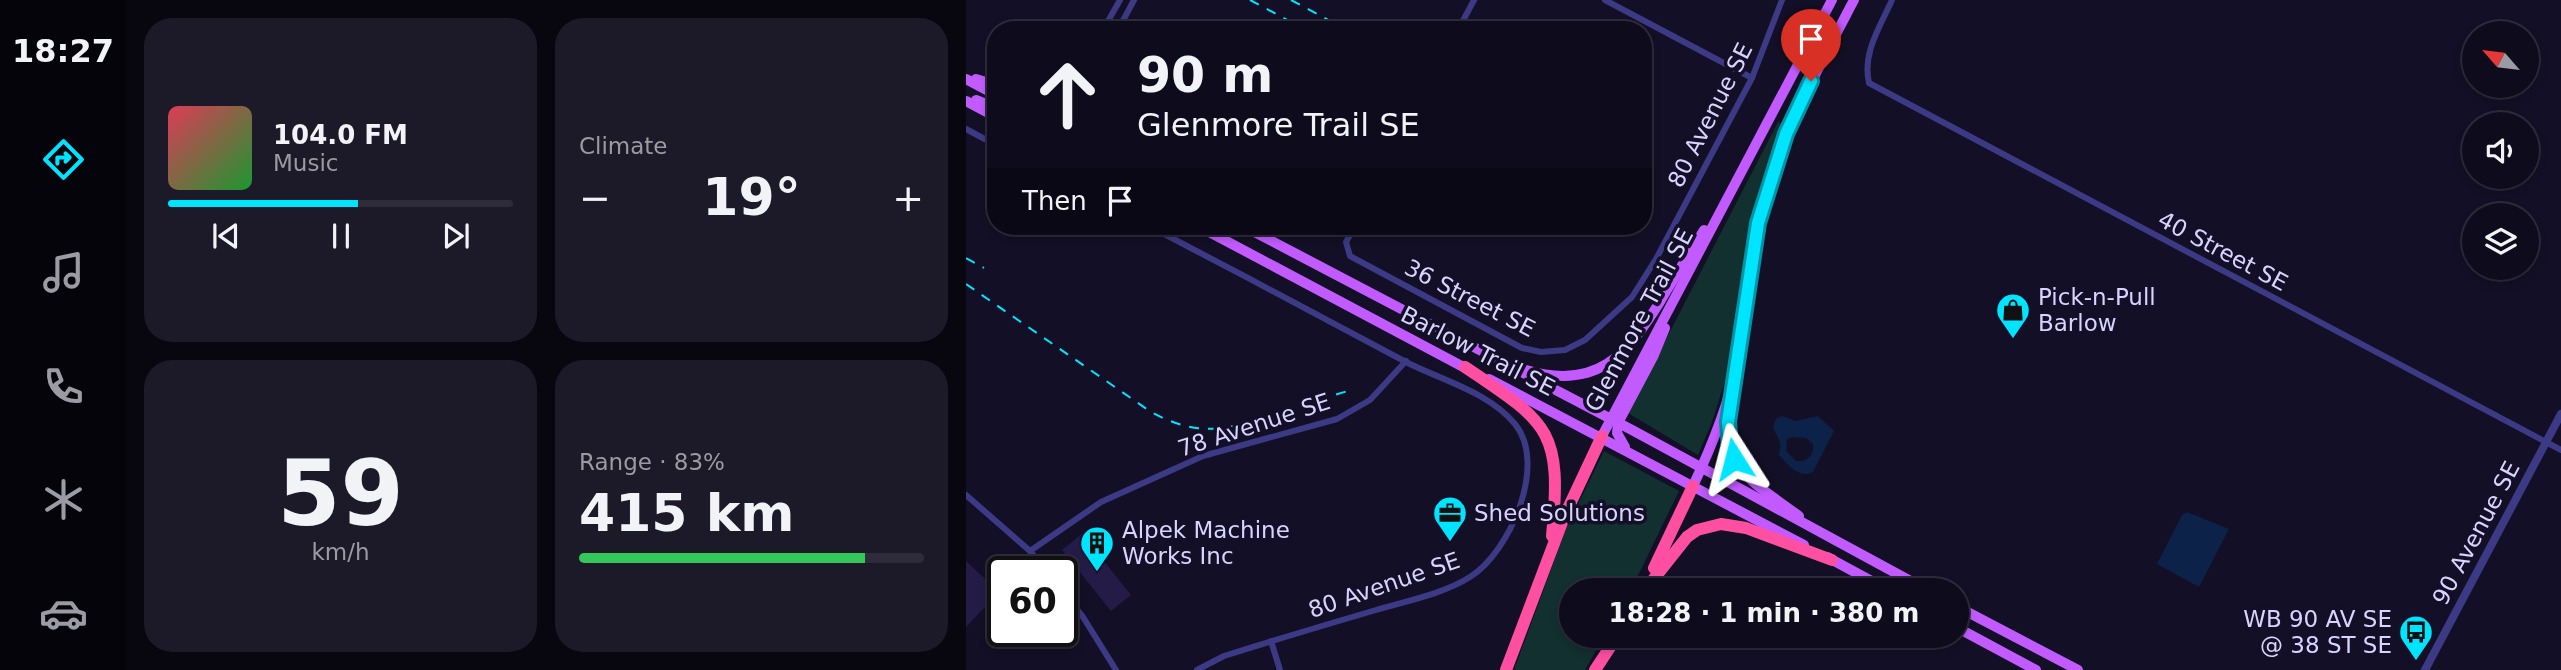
<!DOCTYPE html>
<meta charset="utf-8">
<style>
:root{--surface:#0e0b1c;--page:#1c1929;--text:#f1f3f6;--muted:#9b9ba3;--line:#2e2b3b;--accent:#00e5ff}
body{margin:0;font-family:"DejaVu Sans",sans-serif;background:var(--page);color:var(--text);height:100vh;display:flex;flex-direction:column;font-size:26px;white-space:nowrap}
*{box-sizing:border-box;margin:0}
p{font-size:23px;color:var(--muted)}
.icon{flex:none;width:38px;height:38px;fill:none;stroke:currentColor;stroke-width:2;stroke-linecap:round;stroke-linejoin:round}
.map{position:relative;flex:1;overflow:hidden}
.side{display:flex;flex-direction:column;gap:18px;padding:18px;background:#08060f;width:840px}
.side>*{flex:none}
.guide{position:absolute;left:21px;top:21px;width:665px;height:214px;border-radius:28px;box-shadow:0 4px 10px #0003,0 0 0 2px var(--line);background:#0e0b1c;color:var(--text);overflow:hidden}
.needle{width:46px;rotate:298deg}
.controls{position:absolute;left:1496px;top:21px;display:grid;gap:14px}
.controls a{display:grid;place-items:center;width:77px;height:77px;border-radius:50%;background:var(--surface);box-shadow:0 4px 10px #0003,0 0 0 2px var(--line);font-size:35px}
.speed{position:absolute;left:21px;top:556px;display:flex;gap:14px;font-size:35px;font-weight:700;text-align:center}
.speed>*{display:grid;place-content:center;width:91px;height:91px;border-radius:50%;background:var(--surface);box-shadow:0 4px 10px #0003,0 0 0 2px var(--line);line-height:1}
.speed .limit{border:4px solid #111;border-radius:10px;background:#fff;color:#111}
.pin{position:absolute;display:grid;place-items:center;width:60px;height:60px;color:#fff;margin:-72px -30px;border-radius:50% 50% 50% 0;rotate:-45deg;box-shadow:0 0 7px #0007}
.pin .icon{rotate:45deg}
.me{position:absolute;width:77px;margin:-38px;rotate:351deg;stroke-linejoin:round;filter:drop-shadow(0 0 5px #0008)}
.turn{display:flex;align-items:center;gap:24px;height:147px;padding:0 35px;font-size:32px}
.turn .icon{width:91px;height:91px;stroke-width:2.5}
.turn b{display:block;font-size:49px;line-height:60px}
.then{display:flex;align-items:center;height:66px;padding:0 35px;background:#0003;gap:14px;font-size:26px}
.big{font-size:52px;font-weight:800;line-height:1.1}
.side .widget{flex:1;display:flex;flex-direction:column;justify-content:center;gap:10px;min-width:0;padding:0 24px;border-radius:28px;background:var(--page)}
.side .dial{align-items:center;gap:0}
.dial b{font-size:91px;line-height:1}
.song{display:flex;align-items:center;gap:21px}
.cover{width:84px;height:84px;border-radius:10px;background:linear-gradient(135deg,hsl(350 70% 55%),hsl(130 70% 35%))}
.played{height:7px;border-radius:4px;background:linear-gradient(90deg,var(--accent) 55%,var(--line) 55%)}
.keys{display:flex;justify-content:space-around;direction:ltr}
.heat{display:flex;justify-content:space-between;align-items:center;font-size:38px;direction:ltr}
.charge{height:10px;border-radius:5px;background:linear-gradient(90deg,#34c759 83%,var(--line) 0)}
.side .tiles{flex:1;display:grid;gap:18px;grid-template-columns:repeat(2,1fr)}
.trip{position:absolute;left:593px;top:578px;width:410px;height:70px;border-radius:35px;background:var(--surface);box-shadow:0 4px 10px #0003,0 0 0 2px var(--line);font-weight:800;line-height:70px;text-align:center}
main{display:flex;flex:1;min-height:0}
.dock{display:flex;flex-direction:column;width:126px;justify-content:space-around;align-items:center;background:#06040b;color:var(--muted)}
.dock .icon{width:49px;height:49px}
.dock .on{color:var(--accent)}
.dock b{font-size:32px;color:var(--text)}
.map>svg:first-child{display:block}
.green{fill:#12302f}
.water{fill:#0c2248;fill-rule:evenodd}
.building{fill:#241b47}
.lines{fill:none;stroke-linecap:round;stroke-linejoin:round}
.minor{stroke:#3d3a85;stroke-width:6}
.tertiary{stroke:#3d3a85;stroke-width:8}
.primary{stroke:#c25bff;stroke-width:10}
.motorway{stroke:#ff4fa3;stroke-width:12}
.rail{stroke:#00e5ff;stroke-width:2;stroke-dasharray:10 9;stroke-linecap:butt}
.route-casing{stroke:#0095a6;stroke-width:18}
.route{stroke:#00e5ff;stroke-width:12}
.labels{text-anchor:middle;dominant-baseline:central;stroke-width:7;stroke-linejoin:round;paint-order:stroke}
.street-label{font-size:23px;fill:#d9d4ff;stroke:#130f26}
.poi-label{font-size:23px;fill:#d9d4ff;stroke:#130f26;text-anchor:start}
</style>
<main>
<nav class="dock">
<b>18:27</b>
<svg class="icon on" aria-label="directions" viewBox="0 0 24 24"><path d="M12 3l9 9-9 9-9-9zM9 14v-3h6M13 9l2 2-2 2"/></svg>
<svg class="icon" aria-label="music" viewBox="0 0 24 24"><path d="M9 18V5l10-2v13"/><circle cx="6" cy="18" r="3"/><circle cx="16" cy="16" r="3"/></svg>
<svg class="icon" aria-label="phone" viewBox="0 0 24 24"><path d="M5 4h4l2 5-3 2q2 4 5 5l2-3 5 2v4C11 20 4 13 5 4z"/></svg>
<svg class="icon" aria-label="climate" viewBox="0 0 24 24"><path d="M12 3v18M4 7l16 10M4 17L20 7"/></svg>
<svg class="icon" aria-label="car" viewBox="0 0 24 24"><path d="M5 17H2v-5l4-1 3-4h7l3 4 3 1v5h-3M9 17h6M6 11h13"/><circle cx="7" cy="17" r="2"/><circle cx="17" cy="17" r="2"/></svg>
</nav>
<section class="side">
<div class="tiles">
<div class="widget">
<div class="song"><i class="cover"></i><div><b>104.0 FM</b><p>Music</p></div></div>
<div class="played"></div>
<div class="keys"><svg class="icon" aria-label="previous" viewBox="0 0 24 24"><path d="M18 5L8 12l10 7zM5 5v14"/></svg><svg class="icon" aria-label="pause" viewBox="0 0 24 24"><path d="M8 5v14M16 5v14"/></svg><svg class="icon" aria-label="next" viewBox="0 0 24 24"><path d="M6 5l10 7-10 7zM19 5v14"/></svg></div>
</div>
<div class="widget"><p>Climate</p>
<div class="heat"><a>−</a><b class="big">19°</b><a>+</a></div>
</div>
<div class="widget dial"><b>59</b><p>km/h</p></div>
<div class="widget"><p>Range · 83%</p><b class="big">415 km</b><div class="charge"></div></div>
</div>
</section>
<div class="map">
<svg width="1595" height="670" viewBox="0 0 1595 670">
<rect width="100%" height="100%" fill="#130f26"/>
<g class="green">
<path d="M812,122l5,3 -21,56 -11,42 -25,155 -14,44 -14,33 -70,-42z"/>
<path d="M638,451l75,40 -48,99h-59v45h33l-20,35h-71l52,-141z"/>
</g>
<g class="water">
<path d="M816,416l14,5 22,-5 16,15 -21,41c-14,7 -25,-7 -34,-17 0,-4 2,-7 1,-11 -1,-11 -11,-13 -4,-25zM827,437l13,1 7,6c1,12 -6,18 -17,17l-10,-10 1,-12z"/>
<path d="M1221,512l42,17 -30,58 -42,-23 25,-49z"/>
</g>
<g class="building">
<path d="M116,534l49,61 -20,16 -49,-61z"/>
<path d="M0,561l33,31 -33,35z"/>
</g>
<g class="lines">
<g class="minor">
<path d="M639,0l147,78"/>
<path d="M926,0c-12,27 -30,53 -23,83l692,367"/>
<path d="M137,30l17,-30"/>
<path d="M152,30l16,-30"/>
<path d="M492,30l16,-30"/>
<path d="M0,129l30,16"/>
<path d="M183,226c86,45 171,90 257,136 35,18 83,30 109,62 33,40 -5,128 -45,153 -27,17 -64,24 -94,33 -51,15 -102,30 -152,46l-27,14"/>
<path d="M389,226l-9,16 4,14 172,92 19,4 24,-2 20,-10 47,-43 24,-38 96,-181 30,-78"/>
<path d="M0,495l64,56 17,21"/>
<path d="M64,551l71,-49 102,-46 134,-37 33,-19 36,-39"/>
<path d="M96,591l21,26 33,53"/>
<path d="M305,641l9,29"/>
</g>
<path class="tertiary" d="M1459,670l136,-256"/>
<g class="primary">
<path d="M0,79l30,16"/>
<path d="M10,79l20,6"/>
<path d="M10,100l20,8"/>
<path d="M0,101l30,16"/>
<path d="M232,226l271,144"/>
<path d="M277,226l389,204 295,160"/>
<path d="M560,370c71,21 101,-15 135,-70 14,-24 29,-47 43,-70"/>
<path d="M523,379l315,166"/>
<path d="M765,401c-9,70 17,77 68,115"/>
<path d="M636,436l230,-436"/>
<path d="M659,447l-8,-14 1,-10 35,-66 12,-29"/>
<path d="M727,486c18,-38 35,-79 43,-120 10,-47 11,-95 22,-142 18,-80 58,-152 96,-224"/>
<path d="M861,557l61,33"/>
<path d="M990,606l122,64"/>
<path d="M990,627l80,43"/>
</g>
<g class="motorway">
<path d="M499,367c85,57 97,63 87,169"/>
<path d="M688,568l39,-82"/>
<path d="M679,590l42,-53 10,-7 24,-6 25,4 86,32"/>
<path d="M540,670l58,-153 38,-81"/>
<path d="M629,670l23,-35"/>
</g>
<g class="rail">
<path d="M284,0l56,30"/>
<path d="M325,0l56,30"/>
<path d="M0,258l18,10"/>
<path d="M0,284l185,128c26,14 49,20 79,15l121,-37"/>
</g>
</g>
<g class="lines">
<g class="route-casing">
<path id="route" d="M768,459l-4,-11 -2,-26 30,-199 28,-89 25,-53"/>
</g>
<use href="#route" class="route"/>
</g>
<defs>
<g id="shop-pin" transform="scale(1.75)"><path d="M0 17L-7.5 6A9.5 9.5 0 1 1 7.5 6Z" fill="#00e5ff" stroke="#130f26"/><path d="M-5-2.5h2.3a2.7 3.5 0 0 1 5.4 0H5L5.5 6h-11ZM-1.5-2.5h3a1.5 2.3 0 0 0-3 0Z" fill="#111"/></g>
<g id="office-pin" transform="scale(1.75)"><path d="M0 17L-7.5 6A9.5 9.5 0 1 1 7.5 6Z" fill="#00e5ff" stroke="#130f26"/><path d="M-6-3h4V-5.5h4V-3h4V5H-6ZM-1-4.5V-3h2v-1.5ZM-6 0V1H6V0Z" fill="#111"/></g>
<g id="building-pin" transform="scale(1.75)"><path d="M0 17L-7.5 6A9.5 9.5 0 1 1 7.5 6Z" fill="#00e5ff" stroke="#130f26"/><path d="M-4-6H4V6H1V3H-1V6H-4ZM-2.5-4.3h1.7v1.8h-1.7ZM.8-4.3h1.7v1.8H.8ZM-2.5-1h1.7V.8h-1.7ZM.8-1h1.7V.8H.8Z" fill="#111"/></g>
<g id="bus-pin" transform="scale(1.75)"><path d="M0 17L-7.5 6A9.5 9.5 0 1 1 7.5 6Z" fill="#00e5ff" stroke="#130f26"/><path d="M-5-6H5V4H4V6H2V4H-2V6H-4V4H-5ZM-3.5-4V0h7V-4ZM-3.5 1.2v1.5H-2V1.2ZM2 1.2v1.5H3.5V1.2Z" fill="#111"/></g>
</defs>
<g fill-rule="evenodd">
<use href="#shop-pin" x="1047" y="310"/>
<use href="#office-pin" x="484" y="513"/>
<use href="#building-pin" x="131" y="543"/>
<use href="#bus-pin" x="1450" y="632"/>
</g>
<g class="labels">
<g class="street-label">
<text transform="translate(744 115) rotate(-63)">80 Avenue SE</text>
<text transform="translate(1257 251) rotate(28)">40 Street SE</text>
<text transform="translate(504 298) rotate(27)">36 Street SE</text>
<text transform="translate(673 320) rotate(-62)">Glenmore Trail SE</text>
<text transform="translate(512 351) rotate(27)">Barlow Trail SE</text>
<text transform="translate(288 425) rotate(-18)">78 Avenue SE</text>
<text transform="translate(1510 533) rotate(-62)">90 Avenue SE</text>
<text transform="translate(418 585) rotate(-19)">80 Avenue SE</text>
</g>
<g class="poi-label">
<text x="1072" y="297">Pick-n-Pull<tspan x="1072" dy="26">Barlow</tspan></text>
<text x="508" y="513">Shed Solutions</text>
<text x="156" y="530">Alpek Machine<tspan x="156" dy="26">Works Inc</tspan></text>
<text x="1426" y="619" text-anchor="end">WB 90 AV SE<tspan x="1426" dy="26">@ 38 ST SE</tspan></text>
</g>
</g>
</svg>
<div class="controls">
<a><svg class="needle" viewBox="-14 -14 28 28"><path d="M0-13l5 13h-10z" fill="#e53935"/><path d="M0 13l5-13h-10z" fill="#9b9ba3"/></svg></a>
<a><svg class="icon" aria-label="sound" viewBox="0 0 24 24"><path d="M4 9h4l5-4v14l-5-4H4zM17 9q2 3 0 6"/></svg></a>
<a><svg class="icon" aria-label="layers" viewBox="0 0 24 24"><path d="M12 4l9 5-9 5-9-5zM3 14l9 5 9-5"/></svg></a>
</div>
<div class="speed"><div class="limit">60</div></div>
<div class="pin" style="left:845px;top:81px;background:#d93025"><svg class="icon" aria-label="arrive" viewBox="0 0 24 24"><path d="M6 21V4h12l-3 4 3 4H6"/></svg></div>
<svg class="me" style="left:768px;top:459px" viewBox="-20 -20 40 40"><path d="M0-17L14 15 0 8-14 15z" fill="#00e5ff" stroke="#fff" stroke-width="4"/></svg>
<div class="trip">18:28 · 1 min · 380 m</div>
<div class="guide">
<div class="turn"><svg class="icon" aria-label="ahead" viewBox="0 0 24 24"><path d="M12 20V5M6 11l6-6 6 6"/></svg><div><b>90 m</b>Glenmore Trail SE</div></div>
<div class="then">Then<svg class="icon" aria-label="arrive" viewBox="0 0 24 24"><path d="M6 21V4h12l-3 4 3 4H6"/></svg></div>
</div>
</div>
</main>
